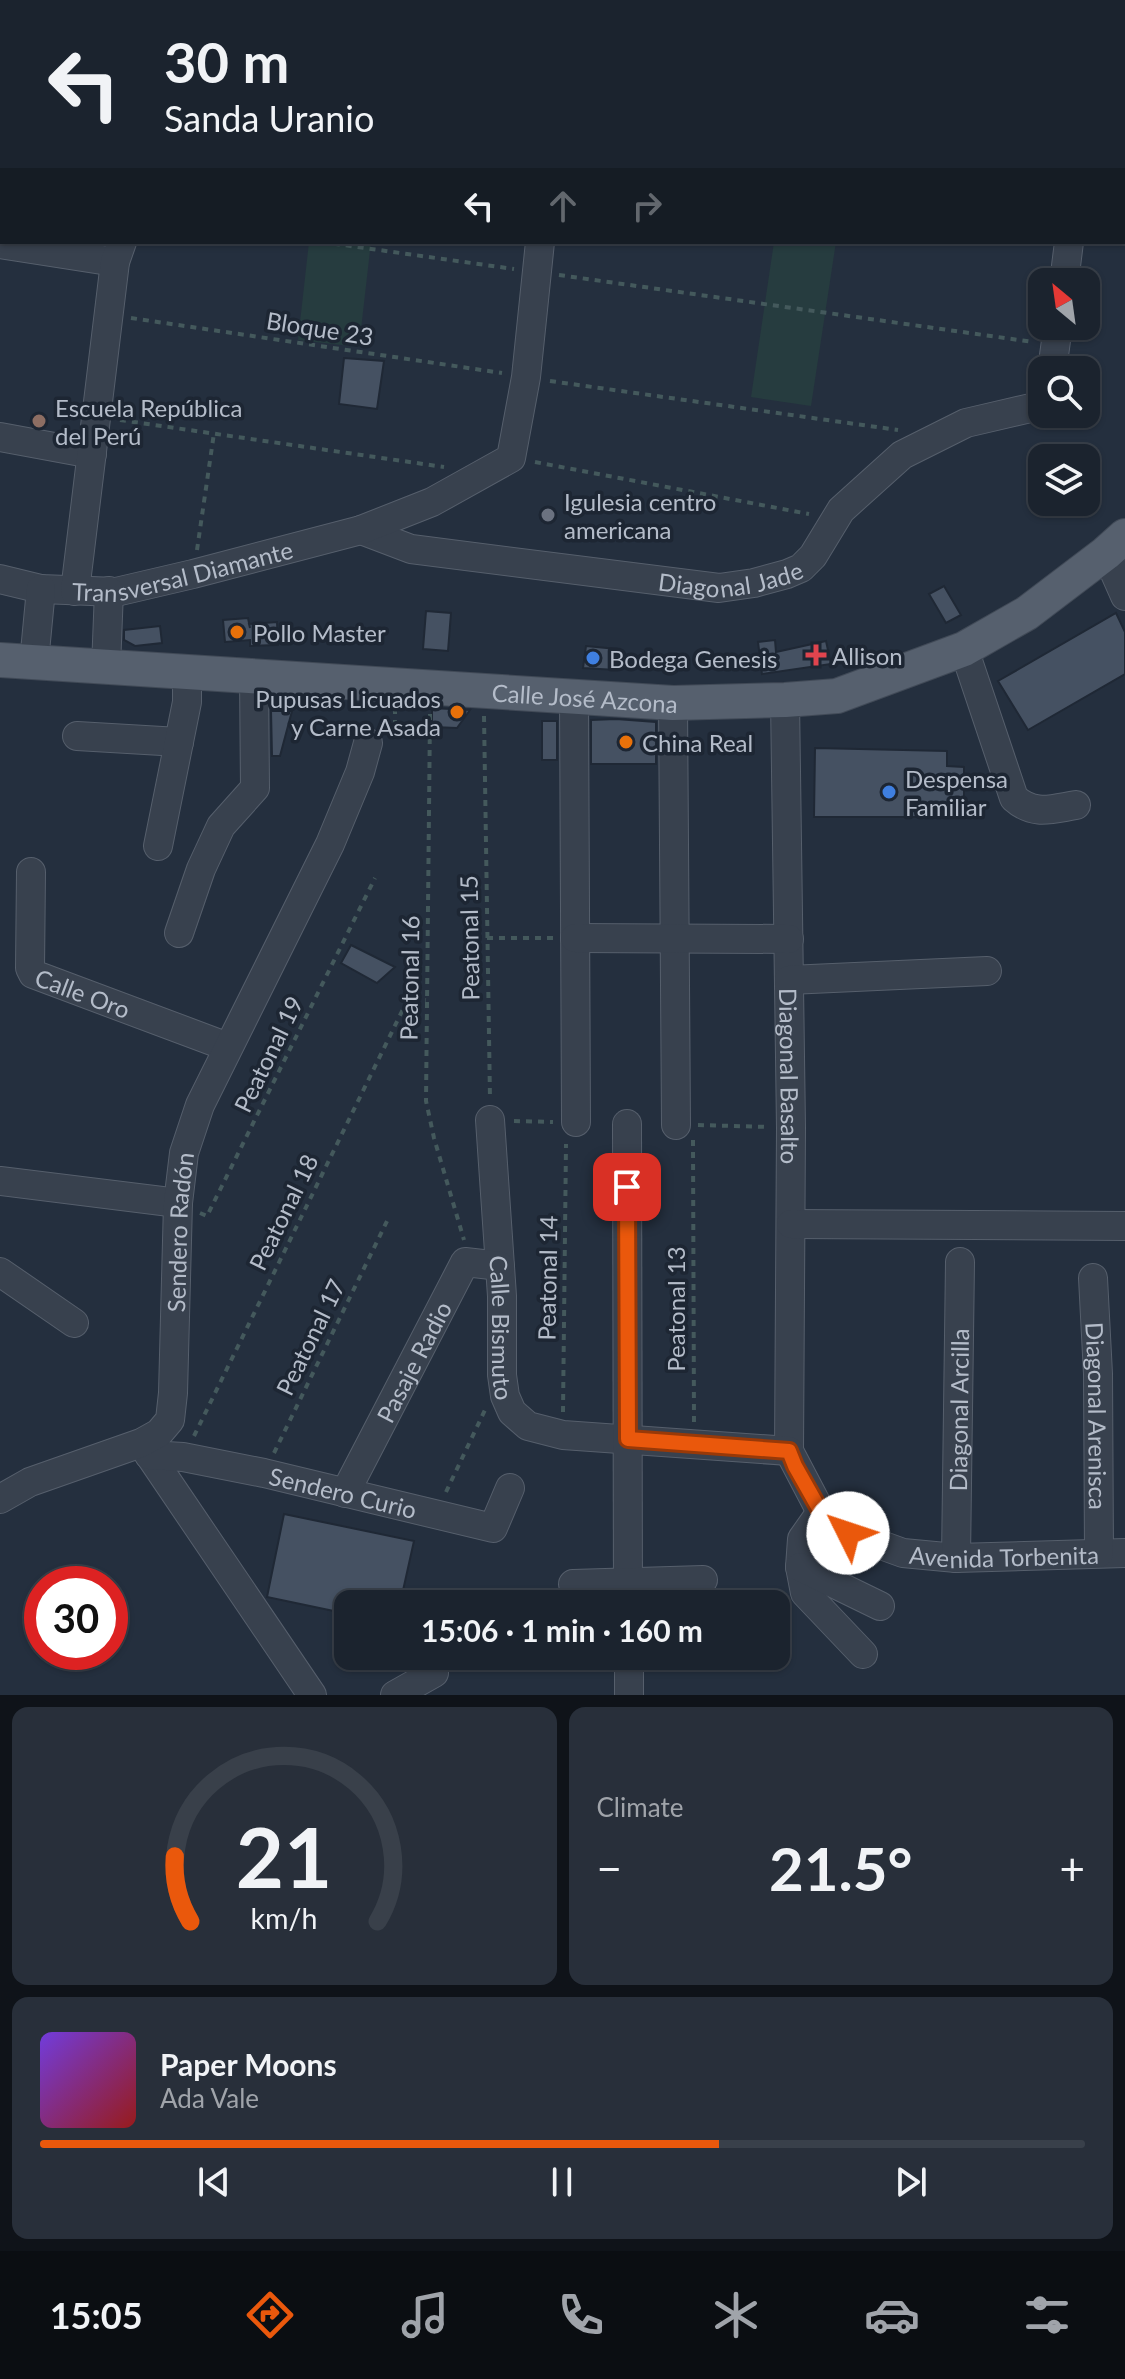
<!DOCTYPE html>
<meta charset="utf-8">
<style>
:root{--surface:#1b232e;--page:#282f3a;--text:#f1f3f6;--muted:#a0a4aa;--line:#39404a;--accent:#ea580c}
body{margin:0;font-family:Lato,sans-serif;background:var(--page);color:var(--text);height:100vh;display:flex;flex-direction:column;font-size:30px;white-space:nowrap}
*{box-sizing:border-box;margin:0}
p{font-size:26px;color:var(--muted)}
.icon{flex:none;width:44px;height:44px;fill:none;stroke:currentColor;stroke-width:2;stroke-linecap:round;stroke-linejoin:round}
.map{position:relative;height:1695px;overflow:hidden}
.side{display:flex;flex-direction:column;gap:12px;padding:12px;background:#0f1319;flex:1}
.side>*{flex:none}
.top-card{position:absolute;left:0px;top:0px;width:1126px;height:244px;box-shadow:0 2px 6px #0004,0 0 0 2px var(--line);background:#1b232e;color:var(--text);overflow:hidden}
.needle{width:52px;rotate:331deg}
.controls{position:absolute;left:1028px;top:268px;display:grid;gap:16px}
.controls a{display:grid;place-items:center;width:72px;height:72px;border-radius:16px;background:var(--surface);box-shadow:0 2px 6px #0004,0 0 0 2px var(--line);font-size:40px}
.speed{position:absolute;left:24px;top:1566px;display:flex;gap:16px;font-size:40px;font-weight:700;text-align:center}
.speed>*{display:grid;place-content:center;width:104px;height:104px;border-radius:50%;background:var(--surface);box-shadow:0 2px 6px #0004,0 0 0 2px var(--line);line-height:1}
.speed .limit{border:12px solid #d22;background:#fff;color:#111}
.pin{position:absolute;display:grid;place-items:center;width:68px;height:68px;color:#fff;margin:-34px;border-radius:16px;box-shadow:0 4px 12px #0006}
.me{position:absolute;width:88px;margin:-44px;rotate:311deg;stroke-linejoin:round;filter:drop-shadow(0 0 6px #0008)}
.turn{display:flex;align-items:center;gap:28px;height:168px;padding:0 32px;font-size:36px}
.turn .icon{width:104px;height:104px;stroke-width:2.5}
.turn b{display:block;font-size:56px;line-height:68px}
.lanes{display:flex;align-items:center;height:76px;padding:0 32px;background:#0003;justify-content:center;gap:40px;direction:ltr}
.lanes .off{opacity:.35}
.big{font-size:60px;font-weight:700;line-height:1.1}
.side .tile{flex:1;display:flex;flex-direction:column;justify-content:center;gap:12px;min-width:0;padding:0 28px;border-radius:16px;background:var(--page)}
.side .dial{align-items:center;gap:0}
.dial svg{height:208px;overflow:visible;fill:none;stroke:var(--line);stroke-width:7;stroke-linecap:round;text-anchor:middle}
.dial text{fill:var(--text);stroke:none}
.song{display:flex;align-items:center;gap:24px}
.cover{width:96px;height:96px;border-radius:12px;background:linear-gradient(135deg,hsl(260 70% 55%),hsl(0 70% 35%))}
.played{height:8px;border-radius:4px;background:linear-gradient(90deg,var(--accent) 65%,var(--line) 65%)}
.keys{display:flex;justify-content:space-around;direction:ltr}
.heat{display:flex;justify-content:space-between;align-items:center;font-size:44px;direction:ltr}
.side .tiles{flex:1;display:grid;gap:12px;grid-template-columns:1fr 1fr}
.tile:last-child{grid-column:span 2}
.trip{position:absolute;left:334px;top:1590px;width:456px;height:80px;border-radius:16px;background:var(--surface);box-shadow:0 2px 6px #0004,0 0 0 2px var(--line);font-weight:700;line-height:80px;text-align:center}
.tabs{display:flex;height:128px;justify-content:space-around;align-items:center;background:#0b0e12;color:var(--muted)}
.tabs .icon{width:56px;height:56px}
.tabs .current{color:var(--accent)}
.tabs b{font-size:36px;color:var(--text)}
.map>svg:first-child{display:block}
.green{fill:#263c3f}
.building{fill:#455162;stroke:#1f2835;stroke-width:2}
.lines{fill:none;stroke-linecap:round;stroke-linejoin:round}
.minor-casing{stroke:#565f6c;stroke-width:30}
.major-casing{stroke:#414a57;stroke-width:36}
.path{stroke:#44595c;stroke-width:4;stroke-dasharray:6 6;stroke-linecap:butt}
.minor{stroke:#38414e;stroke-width:28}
.major{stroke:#56606e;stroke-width:34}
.route-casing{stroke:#983908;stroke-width:20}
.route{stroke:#ea580c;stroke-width:14}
.education-dot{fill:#8d6e63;stroke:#1d2633;stroke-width:3}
.worship-dot{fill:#6b7280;stroke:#1d2633;stroke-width:3}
.food-dot{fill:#e8710a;stroke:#1d2633;stroke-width:3}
.health-dot{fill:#e0444e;stroke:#1d2633;stroke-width:3}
.shop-dot{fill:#3f7fe0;stroke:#1d2633;stroke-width:3}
.labels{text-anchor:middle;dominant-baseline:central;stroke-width:7;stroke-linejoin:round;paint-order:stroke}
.street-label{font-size:24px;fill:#b4bcc9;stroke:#1d2633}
.poi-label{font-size:24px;fill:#b4bcc9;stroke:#1d2633;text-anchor:start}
</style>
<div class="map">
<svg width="1125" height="1695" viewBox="0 0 1125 1695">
<rect width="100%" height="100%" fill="#242f3e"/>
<g class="green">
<path d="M309,242h62l-12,105 -61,-7z"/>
<path d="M774,242h62l-25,164 -60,-9z"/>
</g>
<g class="building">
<path d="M344,358l40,3 -7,48 -38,-5z"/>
<path d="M944,586l17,29 -15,8 -17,-29z"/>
<path d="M426,611l25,2 -3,38 -25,-2z"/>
<path d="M1116,613l9,19v42l-97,56 -30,-49z"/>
<path d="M248,618l2,10 -1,-4 28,-2 1,23 -28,1v-6l-25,2 -2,-22z"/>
<path d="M160,626l2,17 -27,3 -11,-6v-10z"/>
<path d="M775,640l1,12 50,-11 5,23 -69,10 -4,-32z"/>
<path d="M586,646l31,3 -1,21 -33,-2z"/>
<path d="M432,708l38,2 -13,18 -25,-1z"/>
<path d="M271,711h21l-12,45h-8z"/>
<path d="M616,719l40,3v42h-65v-44z"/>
<rect x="542" y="721" width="15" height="39"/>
<path d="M815,748l132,3v15l17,1v50h-150z"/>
<path d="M351,945l44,22 -18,16 -36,-20z"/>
<path d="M284,1514l130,27 -14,63h-52v10l-81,-17z"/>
</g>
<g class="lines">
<g class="minor-casing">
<g id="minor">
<path d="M44,0v2"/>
<path d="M1022,0l1,2"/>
<path d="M168,2l1,-2"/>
<path d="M571,2v-2"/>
<path d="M0,9h2"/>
<path d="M0,244l115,18"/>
<path d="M1064,282l5,-40"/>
<path d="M1052,370l6,-44"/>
<path d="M0,437l92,17"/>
<path id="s1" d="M361,530l50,19 308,39 35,-5 33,-9 14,-6 12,-12 28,-46 61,-55 64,-32 69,-16 7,-6"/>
<path d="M1106,553l19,43"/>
<path id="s2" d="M0,579l41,10 75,3 77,-18 168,-44 71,-28 79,-44 15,-81 14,-135"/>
<path d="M75,591l40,-329 7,-20"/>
<path d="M964,649l50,149c20,18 37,11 62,7"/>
<path d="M34,662l7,-73"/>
<path d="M106,667l3,-76"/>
<path d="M574,698l2,424"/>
<path id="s3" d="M785,700l6,428 -2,323 32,61 27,21 55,20 53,5 169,-5"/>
<path d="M673,703l3,422"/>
<path d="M77,736l102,6"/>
<path d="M158,846l29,-144v-30"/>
<path id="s4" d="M31,872l-1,96 3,6 195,73"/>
<path d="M179,933l22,-64 20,-43 34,-38 -1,-112"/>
<path d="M575,938l214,1"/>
<path d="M789,980l198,-9"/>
<path id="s5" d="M490,1120l12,176v79l3,21 7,16 16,14 35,9 226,16"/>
<path d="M627,1124l1,480"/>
<path d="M0,1181l178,22"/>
<path d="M791,1224l334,2"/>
<path d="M0,1272l74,51"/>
<path id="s6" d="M1093,1278l5,96 1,179"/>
<path d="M142,1444l170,251"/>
<path id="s7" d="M149,1455l34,2 81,16 229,55 17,-40"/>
<path id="s8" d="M345,1493l120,-231 35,4"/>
<path id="s9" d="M0,1499l30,-17 111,-39 18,-10 11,-13 3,-27 5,-190 6,-50 16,-48 130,-261 30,-72 8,-29"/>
<path d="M821,1512l-19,27 -2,28 5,26 58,61"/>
<path id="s10" d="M956,1558l4,-296"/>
<path d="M800,1567l80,39"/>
<path d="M573,1584l130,-4"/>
<path d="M629,1656v39"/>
<path d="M395,1695l39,-22"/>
</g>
</g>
<g class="major-casing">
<g id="major">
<path id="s11" d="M0,660l673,43 112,-3 52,-4 127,-47 63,-36 79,-60 19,-17"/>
</g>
</g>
<g class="path">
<path d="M775,0l14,2"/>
<path d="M322,242l192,27"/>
<path d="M559,275l474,67"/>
<path d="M131,318l371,55"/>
<path d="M550,381l348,49"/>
<path d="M120,420l324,47"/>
<path d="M535,462l274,52"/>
<path d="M197,550l17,-117"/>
<path d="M430,714l-4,387 8,37 30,102"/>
<path d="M484,716l6,383"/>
<path d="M383,725l12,1v-15"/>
<path d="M487,938h66"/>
<path d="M514,1121l39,1"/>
<path d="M698,1125l71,2"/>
<path d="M693,1140l1,283"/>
<path d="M200,1213l7,3 168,-338"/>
<path d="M563,1412l3,-268"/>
<path d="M194,1436l214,-437 18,1"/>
<path d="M274,1453l115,-236"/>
<path d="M446,1492l39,-82"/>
</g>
<use href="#minor" class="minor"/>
<use href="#major" class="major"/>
</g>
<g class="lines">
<g class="route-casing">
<path id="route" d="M627,1187l1,252 161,12 6,15 26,46 27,21"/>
</g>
<use href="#route" class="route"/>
</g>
<circle class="education-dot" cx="39" cy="421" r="8"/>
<circle class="worship-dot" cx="548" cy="515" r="8"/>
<g class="food-dot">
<circle cx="237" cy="632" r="8"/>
<circle cx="457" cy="712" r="8"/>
<circle cx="626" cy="742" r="8"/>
</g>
<path class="health-dot" d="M812 643h8v8h8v8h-8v8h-8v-8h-8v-8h8z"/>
<g class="shop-dot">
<circle cx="593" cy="658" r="8"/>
<circle cx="889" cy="792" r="8"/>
</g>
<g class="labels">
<g class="street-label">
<text transform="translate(320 328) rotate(9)">Bloque 23</text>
<text stroke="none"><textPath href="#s2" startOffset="186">Transversal Diamante</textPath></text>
<text stroke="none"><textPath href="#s1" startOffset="376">Diagonal Jade</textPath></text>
<text stroke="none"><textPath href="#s11" startOffset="586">Calle José Azcona</textPath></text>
<text transform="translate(469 938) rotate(-91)">Peatonal 15</text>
<text transform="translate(409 978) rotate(-89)">Peatonal 16</text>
<text stroke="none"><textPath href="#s4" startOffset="156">Calle Oro</textPath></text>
<text transform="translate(268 1054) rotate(-64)">Peatonal 19</text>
<text stroke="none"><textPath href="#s3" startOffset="376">Diagonal Basalto</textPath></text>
<text transform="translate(283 1212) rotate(-64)">Peatonal 18</text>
<text stroke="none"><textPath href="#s9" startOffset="378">Sendero Radón</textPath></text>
<text transform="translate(547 1278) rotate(-89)">Peatonal 14</text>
<text transform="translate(675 1309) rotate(-90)">Peatonal 13</text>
<text stroke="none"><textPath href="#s5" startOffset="208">Calle Bismuto</textPath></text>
<text transform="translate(310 1337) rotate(-64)">Peatonal 17</text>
<text stroke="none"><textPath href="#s8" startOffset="148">Pasaje Radio</textPath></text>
<text stroke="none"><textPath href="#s10" startOffset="148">Diagonal Arcilla</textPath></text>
<text stroke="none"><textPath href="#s6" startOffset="138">Diagonal Arenisca</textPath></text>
<text stroke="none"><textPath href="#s7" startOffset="198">Sendero Curio</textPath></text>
<text stroke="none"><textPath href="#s3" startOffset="1014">Avenida Torbenita</textPath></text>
</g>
<g class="poi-label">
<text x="55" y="407">Escuela República<tspan x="55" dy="28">del Perú</tspan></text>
<text x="564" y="501">Igulesia centro<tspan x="564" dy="28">americana</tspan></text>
<text x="253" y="632">Pollo Master</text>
<text x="832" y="655">Allison</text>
<text x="609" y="658">Bodega Genesis</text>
<text x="441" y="698" text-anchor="end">Pupusas Licuados<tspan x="441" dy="28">y Carne Asada</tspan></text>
<text x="642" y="742">China Real</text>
<text x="905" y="778">Despensa<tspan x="905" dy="28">Familiar</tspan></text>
</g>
</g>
</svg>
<div class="controls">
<a><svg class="needle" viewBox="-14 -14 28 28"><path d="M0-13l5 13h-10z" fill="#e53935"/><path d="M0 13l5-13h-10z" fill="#a0a4aa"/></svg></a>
<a><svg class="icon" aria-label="search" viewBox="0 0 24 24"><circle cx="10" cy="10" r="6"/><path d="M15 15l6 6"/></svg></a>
<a><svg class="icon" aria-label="layers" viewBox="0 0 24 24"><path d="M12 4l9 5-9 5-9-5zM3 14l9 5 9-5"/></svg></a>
</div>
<div class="speed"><div class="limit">30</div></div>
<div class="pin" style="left:627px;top:1187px;background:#d93025"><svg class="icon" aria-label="arrive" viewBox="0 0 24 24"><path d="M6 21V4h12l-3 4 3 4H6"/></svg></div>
<svg class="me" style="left:848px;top:1533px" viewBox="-20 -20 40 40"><circle r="19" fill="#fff"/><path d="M0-13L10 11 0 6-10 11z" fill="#ea580c"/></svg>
<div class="trip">15:06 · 1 min · 160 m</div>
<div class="top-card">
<div class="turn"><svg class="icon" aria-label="left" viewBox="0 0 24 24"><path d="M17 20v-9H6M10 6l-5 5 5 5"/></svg><div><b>30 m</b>Sanda Uranio</div></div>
<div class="lanes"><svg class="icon" aria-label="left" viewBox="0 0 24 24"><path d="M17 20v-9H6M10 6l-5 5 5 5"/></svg><svg class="icon off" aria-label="ahead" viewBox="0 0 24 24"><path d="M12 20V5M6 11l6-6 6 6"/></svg><svg class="icon off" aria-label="right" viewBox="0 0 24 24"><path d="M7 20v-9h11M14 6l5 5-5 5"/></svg></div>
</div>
</div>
<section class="side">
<div class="tiles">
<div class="tile dial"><svg viewBox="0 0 100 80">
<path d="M14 69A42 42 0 1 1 86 69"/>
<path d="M14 69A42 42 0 0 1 8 44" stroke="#ea580c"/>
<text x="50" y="56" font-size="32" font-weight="700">21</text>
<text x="50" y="72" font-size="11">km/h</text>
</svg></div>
<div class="tile"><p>Climate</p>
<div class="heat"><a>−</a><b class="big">21.5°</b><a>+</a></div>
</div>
<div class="tile">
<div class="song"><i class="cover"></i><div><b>Paper Moons</b><p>Ada Vale</p></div></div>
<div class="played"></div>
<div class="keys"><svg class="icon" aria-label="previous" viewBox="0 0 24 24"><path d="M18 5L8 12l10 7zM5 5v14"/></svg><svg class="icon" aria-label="pause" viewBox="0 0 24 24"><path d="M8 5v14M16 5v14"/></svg><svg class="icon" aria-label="next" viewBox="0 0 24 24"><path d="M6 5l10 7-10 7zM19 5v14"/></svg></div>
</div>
</div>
</section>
<nav class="tabs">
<b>15:05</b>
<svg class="icon current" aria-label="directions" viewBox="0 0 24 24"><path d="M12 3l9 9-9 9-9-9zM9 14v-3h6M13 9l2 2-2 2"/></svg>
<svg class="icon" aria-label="music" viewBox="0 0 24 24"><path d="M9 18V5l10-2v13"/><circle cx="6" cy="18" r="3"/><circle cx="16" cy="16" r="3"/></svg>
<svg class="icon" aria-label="phone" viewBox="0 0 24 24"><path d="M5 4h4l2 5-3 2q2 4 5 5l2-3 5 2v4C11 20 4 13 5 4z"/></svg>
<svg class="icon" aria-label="climate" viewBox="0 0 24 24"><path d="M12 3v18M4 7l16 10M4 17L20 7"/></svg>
<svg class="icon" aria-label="car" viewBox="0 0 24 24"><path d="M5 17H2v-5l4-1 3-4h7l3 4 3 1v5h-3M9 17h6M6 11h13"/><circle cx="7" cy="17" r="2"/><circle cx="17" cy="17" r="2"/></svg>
<svg class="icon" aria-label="filters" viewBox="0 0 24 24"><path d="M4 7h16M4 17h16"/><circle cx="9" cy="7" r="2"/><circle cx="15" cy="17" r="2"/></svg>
</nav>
